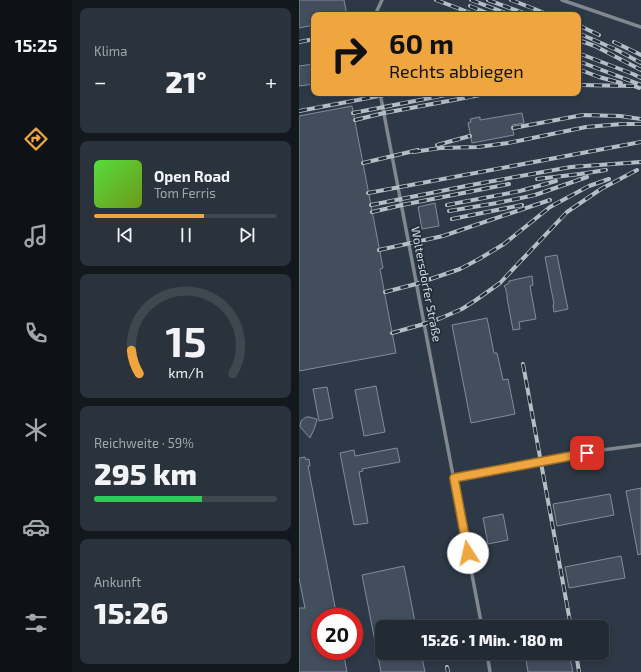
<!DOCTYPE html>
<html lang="de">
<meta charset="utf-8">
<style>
:root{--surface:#222b34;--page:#2a333c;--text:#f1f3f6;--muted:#a2a7ac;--line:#3f474f;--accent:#f0a63e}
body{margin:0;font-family:"Exo 2",sans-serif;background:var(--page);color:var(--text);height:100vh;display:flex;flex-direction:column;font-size:15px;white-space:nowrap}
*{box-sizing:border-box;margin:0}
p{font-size:13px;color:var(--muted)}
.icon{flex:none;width:22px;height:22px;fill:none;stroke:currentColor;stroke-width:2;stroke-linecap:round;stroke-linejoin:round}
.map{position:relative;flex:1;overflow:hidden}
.side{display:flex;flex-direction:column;gap:8px;padding:8px;background:#13181d;width:227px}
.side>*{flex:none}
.banner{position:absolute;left:12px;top:12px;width:270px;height:84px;border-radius:8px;box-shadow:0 2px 6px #0003,0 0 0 1px var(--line);background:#f0a63e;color:#111;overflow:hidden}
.speed{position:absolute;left:12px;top:608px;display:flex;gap:8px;font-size:20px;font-weight:700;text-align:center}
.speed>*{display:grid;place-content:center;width:52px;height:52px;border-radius:50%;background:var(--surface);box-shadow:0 2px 6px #0003,0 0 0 1px var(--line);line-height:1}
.speed .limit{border:6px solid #d22;background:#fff;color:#111}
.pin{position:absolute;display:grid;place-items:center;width:34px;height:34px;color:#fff;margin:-17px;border-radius:8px;box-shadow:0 2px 6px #0006}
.me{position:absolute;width:44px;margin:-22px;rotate:350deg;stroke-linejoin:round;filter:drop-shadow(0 0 3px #0008)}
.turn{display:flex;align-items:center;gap:14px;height:84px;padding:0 12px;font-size:18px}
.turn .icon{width:52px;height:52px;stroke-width:2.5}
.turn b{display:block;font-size:28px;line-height:34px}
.big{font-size:30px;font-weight:800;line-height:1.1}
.side .card{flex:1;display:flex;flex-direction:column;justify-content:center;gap:6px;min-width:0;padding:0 14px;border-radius:8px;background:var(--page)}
.side .dial{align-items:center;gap:0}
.dial svg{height:104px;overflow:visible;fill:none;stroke:var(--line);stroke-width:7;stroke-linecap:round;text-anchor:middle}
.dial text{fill:var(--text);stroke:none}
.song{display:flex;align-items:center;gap:12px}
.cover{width:48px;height:48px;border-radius:6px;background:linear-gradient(135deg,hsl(110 70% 55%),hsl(80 70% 35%))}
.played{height:4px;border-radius:2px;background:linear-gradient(90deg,var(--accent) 60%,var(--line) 60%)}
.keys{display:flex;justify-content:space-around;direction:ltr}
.heat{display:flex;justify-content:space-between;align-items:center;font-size:22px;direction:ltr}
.charge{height:6px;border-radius:3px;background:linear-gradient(90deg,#34c759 59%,var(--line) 0)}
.trip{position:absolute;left:76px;top:620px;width:234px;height:40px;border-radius:8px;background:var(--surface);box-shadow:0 2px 6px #0003,0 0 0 1px var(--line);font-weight:800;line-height:40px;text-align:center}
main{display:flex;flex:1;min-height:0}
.tabs{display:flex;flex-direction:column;width:72px;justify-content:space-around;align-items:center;background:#0e1115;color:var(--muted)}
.tabs .icon{width:28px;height:28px}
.tabs .active{color:var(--accent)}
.tabs b{font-size:18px;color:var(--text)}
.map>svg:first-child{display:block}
.building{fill:#424e5c;stroke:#808d9d}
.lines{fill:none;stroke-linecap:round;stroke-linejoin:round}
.service{stroke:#81878e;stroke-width:3.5}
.rail-casing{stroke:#b5bdc5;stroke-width:4}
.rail{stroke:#232e3b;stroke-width:2.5;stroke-dasharray:8;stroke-linecap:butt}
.route-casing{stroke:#9c6c28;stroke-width:10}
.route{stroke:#f0a63e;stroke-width:7}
.labels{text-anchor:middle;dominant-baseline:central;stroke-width:3.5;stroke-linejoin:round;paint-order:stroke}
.street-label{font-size:12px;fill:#d1d8e0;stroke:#232e3b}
</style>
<main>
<nav class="tabs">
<b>15:25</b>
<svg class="icon active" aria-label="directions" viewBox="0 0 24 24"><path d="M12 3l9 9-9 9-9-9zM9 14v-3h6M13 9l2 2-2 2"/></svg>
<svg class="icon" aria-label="music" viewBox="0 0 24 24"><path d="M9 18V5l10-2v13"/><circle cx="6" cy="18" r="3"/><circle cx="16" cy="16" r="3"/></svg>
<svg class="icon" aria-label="phone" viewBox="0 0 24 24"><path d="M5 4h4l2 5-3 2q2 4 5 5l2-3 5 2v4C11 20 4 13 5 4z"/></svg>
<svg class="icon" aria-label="climate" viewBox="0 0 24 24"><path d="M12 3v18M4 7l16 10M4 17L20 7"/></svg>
<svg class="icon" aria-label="car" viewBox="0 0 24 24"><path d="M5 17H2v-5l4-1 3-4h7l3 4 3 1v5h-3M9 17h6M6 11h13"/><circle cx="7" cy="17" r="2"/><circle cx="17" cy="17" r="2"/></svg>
<svg class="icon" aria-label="filters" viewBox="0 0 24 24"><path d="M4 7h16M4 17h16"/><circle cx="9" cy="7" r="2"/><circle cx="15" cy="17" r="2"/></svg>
</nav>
<section class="side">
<div class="card"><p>Klima</p>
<div class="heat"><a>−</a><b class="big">21°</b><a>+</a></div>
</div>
<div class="card">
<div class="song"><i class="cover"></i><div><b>Open Road</b><p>Tom Ferris</p></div></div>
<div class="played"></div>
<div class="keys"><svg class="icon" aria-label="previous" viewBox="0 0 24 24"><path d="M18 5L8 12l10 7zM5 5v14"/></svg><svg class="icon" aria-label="pause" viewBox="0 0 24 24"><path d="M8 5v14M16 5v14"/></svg><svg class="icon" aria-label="next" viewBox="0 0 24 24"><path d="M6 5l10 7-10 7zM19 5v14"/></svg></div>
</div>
<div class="card dial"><svg viewBox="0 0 100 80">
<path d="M14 69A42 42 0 1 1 86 69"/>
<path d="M14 69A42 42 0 0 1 8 51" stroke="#f0a63e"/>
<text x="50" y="56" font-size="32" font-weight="700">15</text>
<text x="50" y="72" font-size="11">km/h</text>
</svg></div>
<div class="card"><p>Reichweite · 59%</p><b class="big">295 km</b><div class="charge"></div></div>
<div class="card"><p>Ankunft</p><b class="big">15:26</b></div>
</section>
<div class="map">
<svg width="342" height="672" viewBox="0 0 342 672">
<rect width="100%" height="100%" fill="#2d3946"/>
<g class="building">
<path d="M0,0h45l3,15h-33v10l-15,3z"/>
<path d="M15,64v20l-15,2v-20z"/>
<path d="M53,106l31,162 -3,1 16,84 -97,18v-255z"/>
<path d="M223,113l2,10 -12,2 2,10 -42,8 -4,-20 3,-1 -1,-3 10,-2v3z"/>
<path d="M136,203l4,23 -17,3 -4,-22z"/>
<path d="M258,255l11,54 -14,3 -1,-7 1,-1 -9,-47z"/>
<path d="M233,276l1,9 -3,1 6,33 -17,3 1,7 -7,1 -6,-32v-4l-1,-2v-3l-2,-3 5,-3v-2z"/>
<path d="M188,318l7,35h3l6,27 5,-1 7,35 -44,9 -19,-98z"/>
<path d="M77,386l9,46 -21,4 -9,-46z"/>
<path d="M28,387l6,31 -14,3 -6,-32z"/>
<path d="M7,417h3l8,2 -2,8 -5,11 -8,-9 -2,-3 1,-5z"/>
<path d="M98,448l3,14 -38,7 1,2 -4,1 9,51 -14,2 -14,-72 14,-3 1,6z"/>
<path d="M6,457l1,3 3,-1 1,7h-2l29,151h-17v34h23l4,21h-48v-64h6l-6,-30v-120z"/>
<path d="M342,488v66l-3,1 -12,-64z"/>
<path d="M311,494l4,21 -57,11 -4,-22z"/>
<path d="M204,514l5,26 -20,4 -5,-26z"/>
<path d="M322,556l4,22 -56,10 -4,-21z"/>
<path d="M105,566l12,61h-34v26h39l4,19h-44l-19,-97z"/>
<path d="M262,653h8l4,19h-45l-2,-12z"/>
</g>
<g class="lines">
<g class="service">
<path d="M263,0l79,27"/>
<path d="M76,15l7,-15"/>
<path d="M81,93l102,534"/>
<path d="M155,478l148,-28 39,-5"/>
<path d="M188,653l3,19"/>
</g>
<g class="rail-casing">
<g id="rail">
<path d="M137,0l40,15"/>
<path d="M172,0l40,15"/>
<path d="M189,0l41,15"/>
<path d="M212,0l39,15"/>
<path d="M171,6l22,9"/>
<path d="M154,14l3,1"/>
<path d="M279,25l21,10"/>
<path d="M279,33l39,17 24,13"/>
<path d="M279,40l17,6 46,24"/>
<path d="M0,42l15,-3"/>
<path d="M315,42l27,13"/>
<path d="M279,53l55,21 8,4"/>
<path d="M279,61l63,24"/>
<path d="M279,69l21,8 22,6"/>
<path d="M279,85l56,1 5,2"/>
<path d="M0,111l96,-18"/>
<path d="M54,113l103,-20"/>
<path d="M56,120l29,-7 107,-20"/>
<path d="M214,128l70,-13 37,1 21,3"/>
<path d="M138,145l33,-9"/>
<path d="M114,152l27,-4 38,-1 30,-4 78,-16 36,-3h19"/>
<path d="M64,163l55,-13"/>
<path d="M238,179l43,-5 26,-4"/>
<path d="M69,193l273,-51"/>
<path d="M72,205l100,-20 100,-18 70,-5"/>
<path d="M148,205l73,-14 36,-10"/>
<path d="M150,211l48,-8 38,-8 52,-18"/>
<path d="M73,212l30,-7 107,-21"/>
<path d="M153,219l70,-14"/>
<path d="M80,250l64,-14 107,-36"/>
<path d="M86,292l31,-8 44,-15 19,-10 25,-15 46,-37 39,-21 20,-7"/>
<path d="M93,333l32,-9 17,-6 21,-9 14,-9 24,-17 67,-71 34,-23 36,-19"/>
<path d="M224,364l48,263"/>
<path d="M277,653l3,19"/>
<path d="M148,667l1,5"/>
</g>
</g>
<use href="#rail" class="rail"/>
</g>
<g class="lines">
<g class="route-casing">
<path id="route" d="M169,553l-14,-75 133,-25"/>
</g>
<use href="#route" class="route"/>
</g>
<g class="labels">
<g class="street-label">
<text transform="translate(128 284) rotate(79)">Woltersdorfer Straße</text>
</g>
</g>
</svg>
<div class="speed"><div class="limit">20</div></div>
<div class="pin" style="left:288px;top:453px;background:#d93025"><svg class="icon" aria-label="arrive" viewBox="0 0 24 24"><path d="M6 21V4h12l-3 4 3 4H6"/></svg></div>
<svg class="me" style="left:169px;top:553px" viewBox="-20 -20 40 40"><circle r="19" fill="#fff"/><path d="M0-13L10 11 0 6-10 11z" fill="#f0a63e"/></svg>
<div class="trip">15:26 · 1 Min. · 180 m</div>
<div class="banner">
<div class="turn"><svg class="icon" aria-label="right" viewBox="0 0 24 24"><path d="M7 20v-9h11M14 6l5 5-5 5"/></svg><div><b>60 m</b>Rechts abbiegen</div></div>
</div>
</div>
</main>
